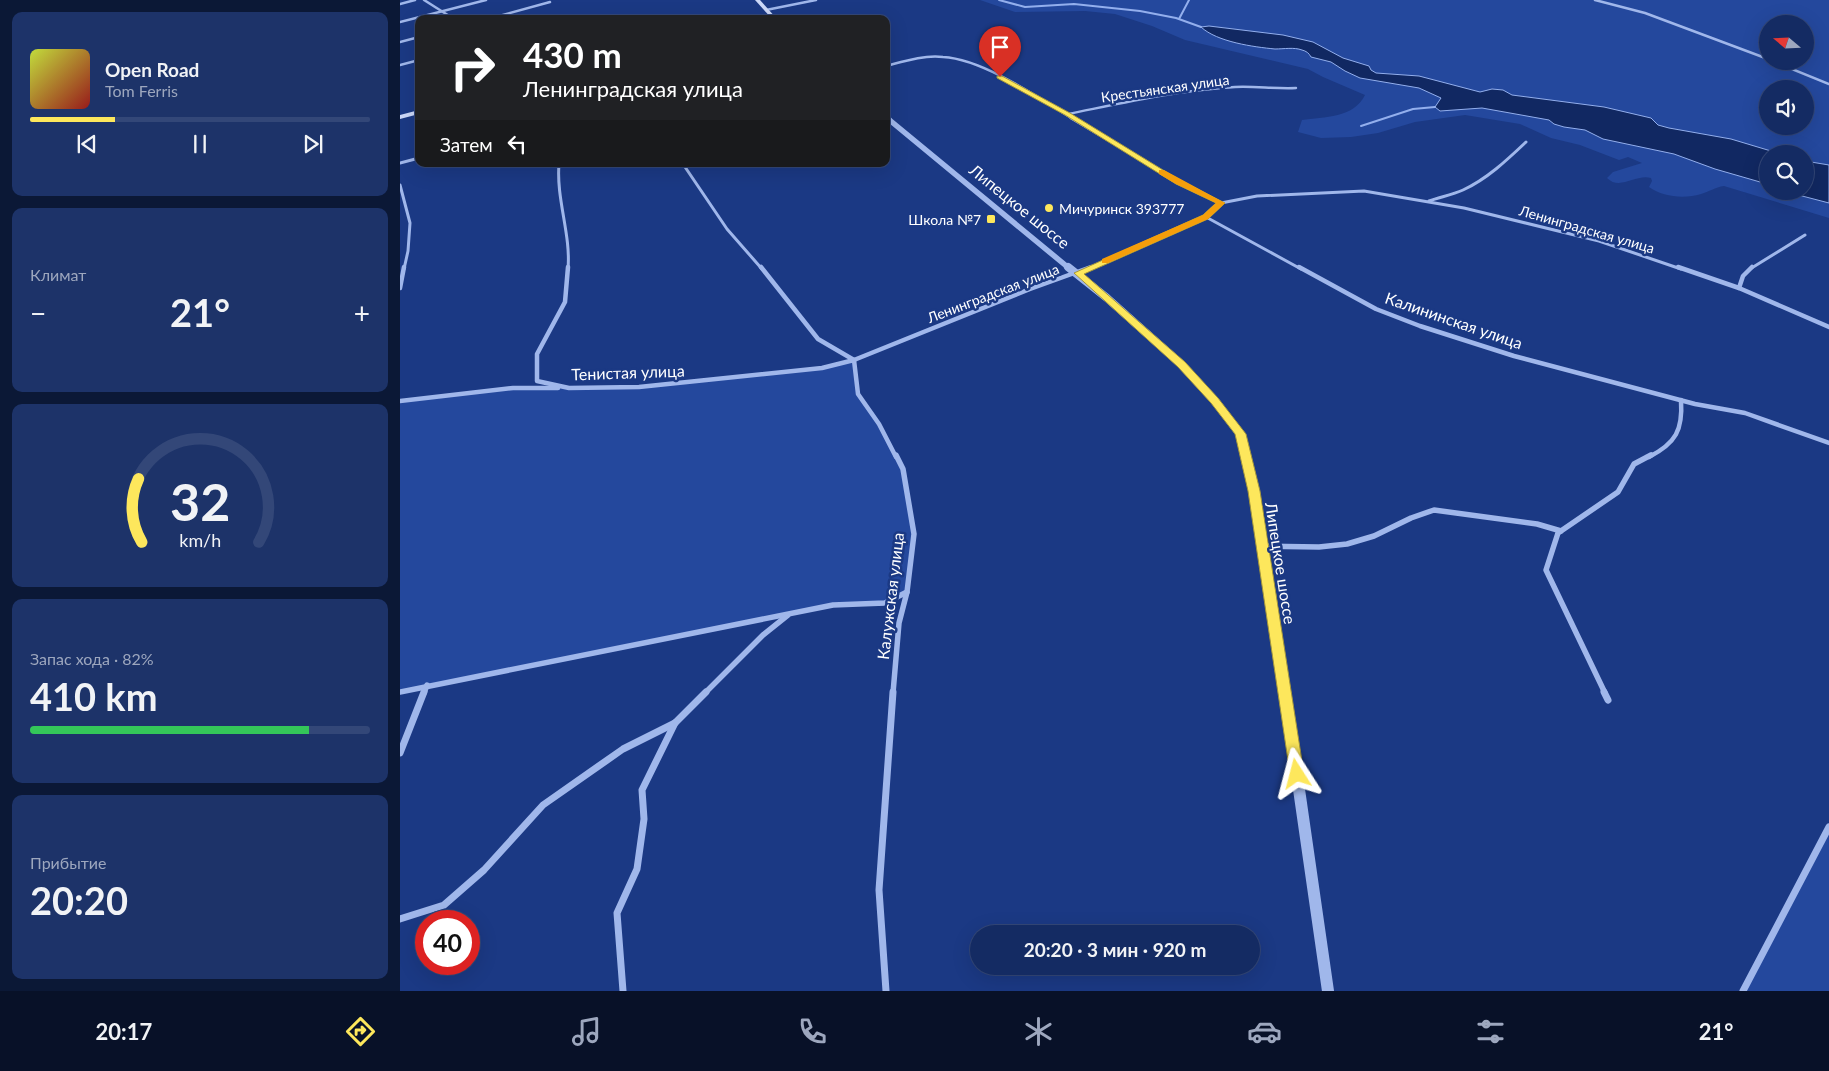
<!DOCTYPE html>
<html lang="ru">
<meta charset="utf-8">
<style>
:root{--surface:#142b63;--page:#1d3369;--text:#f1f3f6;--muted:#9da7be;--line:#334778;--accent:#fde75c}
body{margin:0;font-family:Lato,sans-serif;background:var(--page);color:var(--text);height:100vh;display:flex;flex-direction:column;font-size:19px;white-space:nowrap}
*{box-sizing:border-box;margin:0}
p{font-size:16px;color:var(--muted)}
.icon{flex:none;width:28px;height:28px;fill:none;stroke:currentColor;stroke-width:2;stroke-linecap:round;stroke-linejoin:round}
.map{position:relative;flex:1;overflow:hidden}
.sheet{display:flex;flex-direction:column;gap:12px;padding:12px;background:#0b1836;width:400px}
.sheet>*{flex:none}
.guide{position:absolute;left:15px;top:15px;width:475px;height:152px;border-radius:10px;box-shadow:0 5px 20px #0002,0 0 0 1px var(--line);background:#202124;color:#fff;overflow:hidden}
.needle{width:32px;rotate:289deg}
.tools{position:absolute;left:1359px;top:15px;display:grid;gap:10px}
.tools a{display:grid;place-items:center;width:55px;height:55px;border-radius:50%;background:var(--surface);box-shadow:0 5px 20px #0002,0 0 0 1px var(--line);font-size:25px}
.speed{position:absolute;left:15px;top:910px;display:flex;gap:10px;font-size:25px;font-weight:700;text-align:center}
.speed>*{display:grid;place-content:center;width:65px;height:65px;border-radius:50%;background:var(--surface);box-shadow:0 5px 20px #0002,0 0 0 1px var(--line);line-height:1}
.speed .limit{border:8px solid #d22;background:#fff;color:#111}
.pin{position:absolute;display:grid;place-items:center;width:42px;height:42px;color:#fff;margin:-51px -21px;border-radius:50% 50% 50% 0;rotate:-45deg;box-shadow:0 0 5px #0007}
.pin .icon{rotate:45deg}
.me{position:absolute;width:55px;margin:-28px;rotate:351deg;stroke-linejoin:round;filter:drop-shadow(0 0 4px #0008)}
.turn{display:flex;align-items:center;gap:18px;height:105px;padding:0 25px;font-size:22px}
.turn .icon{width:65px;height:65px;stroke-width:2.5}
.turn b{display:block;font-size:35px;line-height:42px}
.then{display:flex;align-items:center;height:48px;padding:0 25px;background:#0003;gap:10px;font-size:19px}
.big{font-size:38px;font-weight:700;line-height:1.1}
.sheet .card{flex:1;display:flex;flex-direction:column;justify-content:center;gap:8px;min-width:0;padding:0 18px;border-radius:10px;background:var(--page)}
.sheet .dial{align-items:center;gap:0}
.dial svg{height:130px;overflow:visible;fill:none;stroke:var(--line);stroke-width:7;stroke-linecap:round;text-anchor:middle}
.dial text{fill:var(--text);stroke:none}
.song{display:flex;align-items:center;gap:15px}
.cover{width:60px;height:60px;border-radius:8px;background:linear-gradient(135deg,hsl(70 70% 55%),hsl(0 70% 35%))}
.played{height:5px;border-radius:2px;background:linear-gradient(90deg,var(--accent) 25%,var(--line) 25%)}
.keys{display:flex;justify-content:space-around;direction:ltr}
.heat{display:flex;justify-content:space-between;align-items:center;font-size:28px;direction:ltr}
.charge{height:8px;border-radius:4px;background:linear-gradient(90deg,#34c759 82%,var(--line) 0)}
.trip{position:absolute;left:570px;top:925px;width:290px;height:50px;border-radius:25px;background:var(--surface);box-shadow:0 5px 20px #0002,0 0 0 1px var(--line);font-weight:700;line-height:50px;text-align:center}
.dock{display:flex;height:80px;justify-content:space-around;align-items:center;background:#081128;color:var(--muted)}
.dock .icon{width:35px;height:35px}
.dock .current{color:var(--accent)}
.dock b{font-size:22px;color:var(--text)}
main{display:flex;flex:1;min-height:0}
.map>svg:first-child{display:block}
.green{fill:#24489d;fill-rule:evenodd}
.water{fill:#112862;stroke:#93afed}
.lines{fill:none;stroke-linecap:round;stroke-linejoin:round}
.stream{stroke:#93afed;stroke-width:2}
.minor-far4{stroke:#a0b7eb;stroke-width:2.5}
.minor-far3{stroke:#a0b7eb;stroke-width:3}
.minor-far2{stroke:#a0b7eb;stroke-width:4.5}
.minor-far1{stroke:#a0b7eb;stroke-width:5.5}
.minor{stroke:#a0b7eb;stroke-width:7}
.tertiary-far4{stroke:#a0b7eb;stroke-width:5}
.tertiary-far3{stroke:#a0b7eb;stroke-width:5.5}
.tertiary-far2{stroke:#a0b7eb;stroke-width:8}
.tertiary-far1{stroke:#a0b7eb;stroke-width:9}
.tertiary{stroke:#a0b7eb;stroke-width:12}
.secondary{fill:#ccd8f8;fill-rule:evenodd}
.route{fill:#fde75c;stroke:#a4963c}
.slow{fill:#f59e0b}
.poi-dot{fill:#fde75c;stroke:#1b3984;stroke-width:2}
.labels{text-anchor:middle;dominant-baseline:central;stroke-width:5;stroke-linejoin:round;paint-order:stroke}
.far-street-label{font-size:14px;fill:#fff;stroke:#1b3984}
.far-poi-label{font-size:14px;fill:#fff;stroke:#1b3984;text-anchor:start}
.street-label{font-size:16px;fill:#fff;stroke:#1b3984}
</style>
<main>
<section class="sheet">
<div class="card">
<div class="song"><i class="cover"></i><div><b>Open Road</b><p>Tom Ferris</p></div></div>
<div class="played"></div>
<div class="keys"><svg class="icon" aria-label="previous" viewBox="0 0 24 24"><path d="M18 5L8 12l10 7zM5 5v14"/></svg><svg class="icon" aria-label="pause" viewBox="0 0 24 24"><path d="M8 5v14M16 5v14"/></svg><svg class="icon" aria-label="next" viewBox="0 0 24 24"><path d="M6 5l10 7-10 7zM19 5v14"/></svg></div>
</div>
<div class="card"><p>Климат</p>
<div class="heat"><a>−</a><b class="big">21°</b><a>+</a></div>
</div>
<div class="card dial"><svg viewBox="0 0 100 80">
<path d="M14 69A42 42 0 1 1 86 69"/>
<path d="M14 69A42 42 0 0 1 12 30" stroke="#fde75c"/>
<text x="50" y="56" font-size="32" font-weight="700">32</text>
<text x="50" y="72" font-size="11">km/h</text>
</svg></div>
<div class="card"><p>Запас хода · 82%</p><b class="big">410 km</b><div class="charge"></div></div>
<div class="card"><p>Прибытие</p><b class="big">20:20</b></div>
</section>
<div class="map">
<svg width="1429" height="991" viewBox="0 0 1429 991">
<rect width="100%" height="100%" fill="#1b3984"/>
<g class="green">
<path d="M580,0h849v218l-105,-32c-9,1 -15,6 -23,8 -17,5 -38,3 -52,-7l3,-6 -1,-3c-16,-4 -31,13 -44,0l6,-6 29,-9 -14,-6 -9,3 -39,-15 -29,-7 -31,-14 -55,-9 -50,7 -37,11 -27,4 -30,1 -23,-6 4,-12c22,-3 52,-2 63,-25l-42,-18 -15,-8 -123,-29 -33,-14 -37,-12 -30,-3 -70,1zM1368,24h37v37h-37zM1368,89h37v37h-37zM1368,154h37v37h-37z"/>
<path d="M454,360l4,34 21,30 24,45 11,65 -7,58 -22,11 -52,2 -433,87v-291l113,-13 126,-1 183,-19z"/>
<path d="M1429,827v164h-86z"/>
</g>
<g class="water">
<path d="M809,26l74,9 30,7 30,16 26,8 2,4 5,3 43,3 61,16 12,-3 11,1 9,5 92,12 47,11 7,7 11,3 62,11 50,15h-13l-1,30 -52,-15 -41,-15 -71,-15 -18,-9 -21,-3 -10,-3 -5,-4 -67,-12 -42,3 -5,-4 6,-9 -22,-10 -59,-10 -15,-7 -14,-9 -20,-5c-2,-4 -5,-6 -9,-7 -8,-3 -18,-1 -27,-1 -21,-2 -58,-7 -74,-22z"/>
<path d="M1405,161l24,4v38l-46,-12h22z"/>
</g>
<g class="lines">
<g class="stream">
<path d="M599,0l26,7 49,-3 66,7 36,7 25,9"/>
<path d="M779,19l10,-19"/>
<path d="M961,126l52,-17 22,-2"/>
</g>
<g class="minor-far4">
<path d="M24,0l30,19"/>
<path d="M1195,0l50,13 123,46"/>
<path d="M0,4l15,-4"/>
<path d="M366,10l50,-10"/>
<path d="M88,19l62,-17"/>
<path d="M0,22l86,-22"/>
<path d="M0,42l19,-5"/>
<path d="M1372,61l57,23"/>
<path d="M0,65l19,-5"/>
<path d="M486,66c19,-5 37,-11 57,-9 40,2 96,41 130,62"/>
<path d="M668,114c55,-11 111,-24 167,-27 20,-1 40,2 61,1"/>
</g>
<g class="minor-far3">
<path d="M671,118l81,48 69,37"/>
<path d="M0,163l19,-5"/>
<path d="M159,164c-3,35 12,70 9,105"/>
<path d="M283,164l44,65 35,40"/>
<path d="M0,185l10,38 -2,28 -4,18"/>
<path d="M1029,201c11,-4 23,-6 34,-11 24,-11 44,-30 63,-48"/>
<path d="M806,217l95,52"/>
<path d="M688,269l118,-52 15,-14 36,-7 107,-5 100,17 135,33 82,28"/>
<path d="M1350,269l55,-34"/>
</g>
<g class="minor-far2">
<path d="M168,267l-3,35 -28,52v27l32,7 70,-1 183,-19 32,-8 176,-71 61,-22"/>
<path d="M361,267l57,72 36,21"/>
<path d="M899,267l77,42 44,17 94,30 181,48 50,9 84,30"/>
<path d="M1278,267l61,21 90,39"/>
<path d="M0,288l4,-21"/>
<path d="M1339,288l4,-12 9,-9"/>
<path d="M454,360l4,34 21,30 17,33"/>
<path d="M0,401l113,-13h45"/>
<path d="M1249,457c27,-14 34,-27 32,-57"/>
</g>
<g class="minor-far1">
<path d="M862,546l57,1 28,-3 27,-8 37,-18 23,-8 103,14 24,7"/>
<path d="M0,692l433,-87 52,-2 22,-11"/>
<path d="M24,693l3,-8"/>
<path d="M305,693l58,-58 25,-20"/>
<path d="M493,693l6,-70 8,-31 7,-58 -11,-65 -7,-14"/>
<path d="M1205,693l-59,-123 12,-37 60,-41 16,-28 17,-9"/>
</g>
<g class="minor">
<path d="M1204,692l4,8"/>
<path d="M0,753l24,-61"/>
<path d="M0,919l44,-14 40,-35 59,-65 80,-56 52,-26 31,-31"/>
<path d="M223,991l-6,-78 20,-44 7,-50 -2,-29 33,-67"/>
<path d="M486,991l-7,-101 14,-198"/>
<path d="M1343,991l86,-164"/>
</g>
<path class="tertiary-far4" d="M486,117l3,2"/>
<path class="tertiary-far3" d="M487,118l183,151"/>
<path class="tertiary-far2" d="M668,267l39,31 74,66 34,37 25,33 6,23"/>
<path class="tertiary-far1" d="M845,455l9,36 31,202"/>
<path class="tertiary" d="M885,692l43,299"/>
<g class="secondary">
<path d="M355,0h5l17,19h-5z"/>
<path d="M19,110v4l-19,5v-4z"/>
</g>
</g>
<path class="route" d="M597,76h5l68,37 111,68 44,22 -17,16 -124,55 101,88 33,36 28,36 14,57 44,283 -2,5 -5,2 -5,-2 -2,-5 -42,-283 -13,-57 -24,-31 -33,-36 -104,-94 129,-58 13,-12 -40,-19 -111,-69 -68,-37z"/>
<path class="slow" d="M759,170h5l61,33 -17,16 -100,44h-6v-4l101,-44 13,-12 -40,-19 -17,-10z"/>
<g class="poi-dot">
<circle cx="649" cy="208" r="5"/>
<rect x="586" y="214" width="10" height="10" rx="2.5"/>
</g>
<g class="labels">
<g class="far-street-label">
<text transform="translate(765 88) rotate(-8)">Крестьянская улица</text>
<text transform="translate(1187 229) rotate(16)">Ленинградская улица</text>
<text transform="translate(593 293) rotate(-21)">Ленинградская улица</text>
</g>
<g class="far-poi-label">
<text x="659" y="208">Мичуринск 393777</text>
<text x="581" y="219" text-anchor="end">Школа №7</text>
</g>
<g class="street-label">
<text transform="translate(620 206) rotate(39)">Липецкое шоссе</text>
<text transform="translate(1054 320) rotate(19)">Калининская улица</text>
<text transform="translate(228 372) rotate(-2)">Тенистая улица</text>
<text transform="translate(881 563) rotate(81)">Липецкое шоссе</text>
<text transform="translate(490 596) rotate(-83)">Калужская улица</text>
</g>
</g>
</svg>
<div class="tools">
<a><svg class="needle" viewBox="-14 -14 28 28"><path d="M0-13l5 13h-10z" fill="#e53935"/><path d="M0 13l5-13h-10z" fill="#9da7be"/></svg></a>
<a><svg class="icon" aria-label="sound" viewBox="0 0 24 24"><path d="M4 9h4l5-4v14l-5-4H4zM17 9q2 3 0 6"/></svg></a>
<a><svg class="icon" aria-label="search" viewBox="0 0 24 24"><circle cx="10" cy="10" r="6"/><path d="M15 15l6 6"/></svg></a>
</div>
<div class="speed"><div class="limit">40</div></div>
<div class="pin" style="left:600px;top:77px;background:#d93025"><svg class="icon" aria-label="arrive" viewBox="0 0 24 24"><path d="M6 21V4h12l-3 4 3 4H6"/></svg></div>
<svg class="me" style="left:897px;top:774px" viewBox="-20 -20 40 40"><path d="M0-17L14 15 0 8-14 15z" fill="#fde75c" stroke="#fff" stroke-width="4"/></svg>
<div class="trip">20:20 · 3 мин · 920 m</div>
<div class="guide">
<div class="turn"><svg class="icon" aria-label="right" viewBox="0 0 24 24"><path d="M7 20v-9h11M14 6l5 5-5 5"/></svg><div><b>430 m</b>Ленинградская улица</div></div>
<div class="then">Затем<svg class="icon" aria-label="left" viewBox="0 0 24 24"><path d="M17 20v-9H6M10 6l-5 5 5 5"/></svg></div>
</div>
</div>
</main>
<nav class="dock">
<b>20:17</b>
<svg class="icon current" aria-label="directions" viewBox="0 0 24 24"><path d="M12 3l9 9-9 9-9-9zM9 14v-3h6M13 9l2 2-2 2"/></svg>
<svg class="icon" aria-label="music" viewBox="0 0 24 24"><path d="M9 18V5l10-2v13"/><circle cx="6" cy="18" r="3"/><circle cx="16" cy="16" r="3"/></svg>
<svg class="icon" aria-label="phone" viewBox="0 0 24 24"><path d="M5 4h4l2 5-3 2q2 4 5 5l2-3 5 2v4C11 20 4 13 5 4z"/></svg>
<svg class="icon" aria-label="climate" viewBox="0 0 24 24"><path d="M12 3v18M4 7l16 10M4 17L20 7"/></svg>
<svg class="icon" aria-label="car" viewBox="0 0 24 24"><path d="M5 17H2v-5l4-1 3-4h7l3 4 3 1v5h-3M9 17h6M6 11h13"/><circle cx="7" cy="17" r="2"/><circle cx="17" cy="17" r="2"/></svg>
<svg class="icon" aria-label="filters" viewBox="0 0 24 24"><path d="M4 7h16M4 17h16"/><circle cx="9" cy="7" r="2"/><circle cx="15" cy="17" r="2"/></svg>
<b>21°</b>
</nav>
